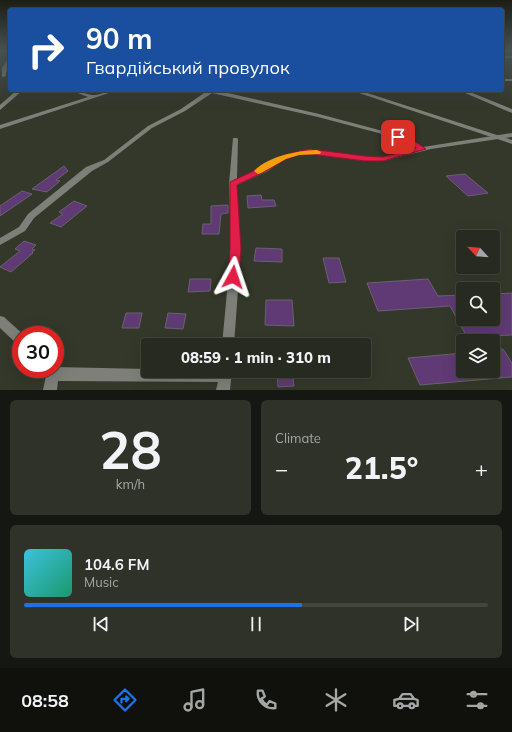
<!DOCTYPE html>
<meta charset="utf-8">
<style>
:root{--surface:#272a20;--page:#2f3229;--text:#f1f3f6;--muted:#a4a7a5;--line:#43463e;--accent:#1a73e8}
body{margin:0;font-family:Mulish,sans-serif;background:var(--page);color:var(--text);height:100vh;display:flex;flex-direction:column;font-size:15px;white-space:nowrap}
*{box-sizing:border-box;margin:0}
p{font-size:13px;color:var(--muted)}
.icon{flex:none;width:22px;height:22px;fill:none;stroke:currentColor;stroke-width:2;stroke-linecap:round;stroke-linejoin:round}
.map{position:relative;height:390px;overflow:hidden}
.sheet{display:flex;flex-direction:column;gap:10px;padding:10px;background:#151712;flex:1}
.sheet>*{flex:none}
.guide{position:absolute;left:8px;top:8px;width:496px;height:84px;border-radius:4px;box-shadow:0 4px 16px #0002,0 0 0 1px var(--line);background:#1a4fa0;color:#fff;overflow:hidden}
.needle{width:26px;rotate:296deg}
.buttons{position:absolute;left:456px;top:230px;display:grid;gap:8px}
.buttons a{display:grid;place-items:center;width:44px;height:44px;border-radius:4px;background:var(--surface);box-shadow:0 4px 16px #0002,0 0 0 1px var(--line);font-size:20px}
.speed{position:absolute;left:12px;top:326px;display:flex;gap:8px;font-size:20px;font-weight:700;text-align:center}
.speed>*{display:grid;place-content:center;width:52px;height:52px;border-radius:50%;background:var(--surface);box-shadow:0 4px 16px #0002,0 0 0 1px var(--line);line-height:1}
.speed .limit{border:6px solid #d22;background:#fff;color:#111}
.pin{position:absolute;display:grid;place-items:center;width:34px;height:34px;color:#fff;margin:-17px;border-radius:8px;box-shadow:0 2px 6px #0006}
.me{position:absolute;width:44px;margin:-22px;rotate:5deg;stroke-linejoin:round;filter:drop-shadow(0 0 3px #0008)}
.turn{display:flex;align-items:center;gap:14px;height:84px;padding:0 12px;font-size:18px}
.turn .icon{width:52px;height:52px;stroke-width:2.5}
.turn b{display:block;font-size:28px;line-height:34px}
.big{font-size:30px;font-weight:800;line-height:1.1}
.sheet .widget{flex:1;display:flex;flex-direction:column;justify-content:center;gap:6px;min-width:0;padding:0 14px;border-radius:6px;background:var(--page)}
.sheet .dial{align-items:center;gap:0}
.dial b{font-size:52px;line-height:1}
.song{display:flex;align-items:center;gap:12px}
.cover{width:48px;height:48px;border-radius:6px;background:linear-gradient(135deg,hsl(190 70% 55%),hsl(160 70% 35%))}
.played{height:4px;border-radius:2px;background:linear-gradient(90deg,var(--accent) 60%,var(--line) 60%)}
.keys{display:flex;justify-content:space-around;direction:ltr}
.heat{display:flex;justify-content:space-between;align-items:center;font-size:22px;direction:ltr}
.sheet .tiles{flex:1;display:grid;gap:10px;grid-template-columns:1fr 1fr}
.widget:last-child{grid-column:span 2}
.trip{position:absolute;left:141px;top:338px;width:230px;height:40px;border-radius:4px;background:var(--surface);box-shadow:0 4px 16px #0002,0 0 0 1px var(--line);font-weight:800;line-height:40px;text-align:center}
.dock{display:flex;height:64px;justify-content:space-around;align-items:center;background:#10110d;color:var(--muted)}
.dock .icon{width:28px;height:28px}
.dock .current{color:var(--accent)}
.dock b{font-size:18px;color:var(--text)}
.map>svg:first-child{display:block}
.building{fill:#603a74;stroke:#6a616f}
.lines{fill:none;stroke-linecap:round;stroke-linejoin:round}
.minor{fill:#7d7f78;fill-rule:evenodd}
.tertiary{fill:#7d7f78;fill-rule:evenodd}
.route{fill:#e11d48;stroke:#92132f}
.slow{fill:#f59e0b}
</style>
<div class="map">
<svg width="512" height="390" viewBox="0 0 512 390">
<rect width="100%" height="100%" fill="#34382a"/>
<g class="building">
<path d="M64,166l4,5 -12,9 4,1 -13,11 -15,-3z"/>
<path d="M465,174l23,19 -20,3 -22,-20z"/>
<path d="M22,191l10,3 -32,22v-10z"/>
<path d="M261,195l1,5h12l2,6 -28,2 -1,-12z"/>
<path d="M74,201l13,5 -26,21 -11,-4 13,-9 -4,-2z"/>
<path d="M228,205v8l-7,1 -2,20h-17l1,-10h8v-18z"/>
<path d="M24,241l12,4 -4,4 3,1 -3,2 1,1 -22,19 -11,-5 20,-16 -5,-2z"/>
<path d="M256,248l26,1v13l-28,-1z"/>
<path d="M323,258h16l7,24 -17,1z"/>
<path d="M190,279h21l-1,12 -22,1z"/>
<path d="M428,279l10,17 25,-1v24h30v-25l19,-1v42l-45,2 -17,-31 -72,5 -11,-28z"/>
<path d="M266,300h26l2,26 -29,-1z"/>
<path d="M126,313h16l-3,15h-17z"/>
<path d="M168,313l18,1 -3,15 -18,-1z"/>
<path d="M503,349l9,14v14l-92,8 -12,-27 55,-5v18h30v-21z"/>
<path d="M277,371h15l2,15 -16,1z"/>
</g>
<g class="lines">
<g class="minor">
<rect x="502" y="56" width="10" height="2"/>
<path d="M9,57h1c0,7 -4,10 -4,19l-4,1v-9z"/>
<rect x="502" y="79" width="10" height="2"/>
<path d="M17,90h6l-23,20v-5z"/>
<path d="M70,90c9,0 15,4 22,5 6,1 17,-5 26,-5l-118,39v-4l88,-28z"/>
<path d="M204,90h11l104,24 90,24 14,9 89,-14v4l-81,12 -48,12h-18l-55,-7 -11,1 -13,3 -18,13 -31,14 4,64 -7,96h-12l9,-96 -2,-65 4,-46h4l1,1 -1,40 25,-12 20,-11 17,-5 11,-1 55,7h18l34,-8 -12,-9 -87,-23 -106,-24 -27,18 -33,17 -44,34 -16,9 -58,47 -9,13 -25,14v-7l19,-11 9,-13 58,-47 18,-7 44,-34 33,-17 26,-18z"/>
<path d="M458,90h7l47,19v4z"/>
<path d="M0,316l4,1 20,18h-3v11l-4,-2 -17,-16z"/>
<path d="M55,367l93,2v2h84l-2,19h-14l2,-8 -160,-1 -1,9h-14l3,-14 -4,-7h13z"/>
</g>
<g class="tertiary">
<path d="M17,90h7l-5,3h-4l-1,-1z"/>
<path d="M350,90h8l154,50v4z"/>
</g>
</g>
<linearGradient id="sky" x2="0" y2="1"><stop stop-color="#1d1f17"/><stop offset="0.48" stop-color="#4a5355"/><stop offset="1" stop-color="#4a5355" stop-opacity="0"/></linearGradient>
<rect width="512" height="106" fill="url(#sky)"/>
<path class="route" d="M398,135l12,3 16,11 -43,12h-18l-55,-7 -11,1 -13,4 -18,11 -31,15 4,64 -2,28 -1,3h-9l-1,-3 2,-28v-67l32,-15 19,-11 18,-5 11,-2 55,7 18,1 33,-9 -11,-7 -9,-2 -1,-2z"/>
<path class="slow" d="M317,150l4,2 -1,2 -21,1 -13,4 -25,14 -3,1 -4,-3c15,-15 42,-20 63,-21z"/>
</svg>
<div class="buttons">
<a><svg class="needle" viewBox="-14 -14 28 28"><path d="M0-13l5 13h-10z" fill="#e53935"/><path d="M0 13l5-13h-10z" fill="#a4a7a5"/></svg></a>
<a><svg class="icon" aria-label="search" viewBox="0 0 24 24"><circle cx="10" cy="10" r="6"/><path d="M15 15l6 6"/></svg></a>
<a><svg class="icon" aria-label="layers" viewBox="0 0 24 24"><path d="M12 4l9 5-9 5-9-5zM3 14l9 5 9-5"/></svg></a>
</div>
<div class="speed"><div class="limit">30</div></div>
<div class="pin" style="left:398px;top:137px;background:#d93025"><svg class="icon" aria-label="arrive" viewBox="0 0 24 24"><path d="M6 21V4h12l-3 4 3 4H6"/></svg></div>
<svg class="me" style="left:233px;top:277px" viewBox="-20 -20 40 40"><path d="M0-17L14 15 0 8-14 15z" fill="#e11d48" stroke="#fff" stroke-width="4"/></svg>
<div class="trip">08:59 · 1 min · 310 m</div>
<div class="guide">
<div class="turn"><svg class="icon" aria-label="right" viewBox="0 0 24 24"><path d="M7 20v-9h11M14 6l5 5-5 5"/></svg><div><b>90 m</b>Гвардійський провулок</div></div>
</div>
</div>
<section class="sheet">
<div class="tiles">
<div class="widget dial"><b>28</b><p>km/h</p></div>
<div class="widget"><p>Climate</p>
<div class="heat"><a>−</a><b class="big">21.5°</b><a>+</a></div>
</div>
<div class="widget">
<div class="song"><i class="cover"></i><div><b>104.6 FM</b><p>Music</p></div></div>
<div class="played"></div>
<div class="keys"><svg class="icon" aria-label="previous" viewBox="0 0 24 24"><path d="M18 5L8 12l10 7zM5 5v14"/></svg><svg class="icon" aria-label="pause" viewBox="0 0 24 24"><path d="M8 5v14M16 5v14"/></svg><svg class="icon" aria-label="next" viewBox="0 0 24 24"><path d="M6 5l10 7-10 7zM19 5v14"/></svg></div>
</div>
</div>
</section>
<nav class="dock">
<b>08:58</b>
<svg class="icon current" aria-label="directions" viewBox="0 0 24 24"><path d="M12 3l9 9-9 9-9-9zM9 14v-3h6M13 9l2 2-2 2"/></svg>
<svg class="icon" aria-label="music" viewBox="0 0 24 24"><path d="M9 18V5l10-2v13"/><circle cx="6" cy="18" r="3"/><circle cx="16" cy="16" r="3"/></svg>
<svg class="icon" aria-label="phone" viewBox="0 0 24 24"><path d="M5 4h4l2 5-3 2q2 4 5 5l2-3 5 2v4C11 20 4 13 5 4z"/></svg>
<svg class="icon" aria-label="climate" viewBox="0 0 24 24"><path d="M12 3v18M4 7l16 10M4 17L20 7"/></svg>
<svg class="icon" aria-label="car" viewBox="0 0 24 24"><path d="M5 17H2v-5l4-1 3-4h7l3 4 3 1v5h-3M9 17h6M6 11h13"/><circle cx="7" cy="17" r="2"/><circle cx="17" cy="17" r="2"/></svg>
<svg class="icon" aria-label="filters" viewBox="0 0 24 24"><path d="M4 7h16M4 17h16"/><circle cx="9" cy="7" r="2"/><circle cx="15" cy="17" r="2"/></svg>
</nav>
